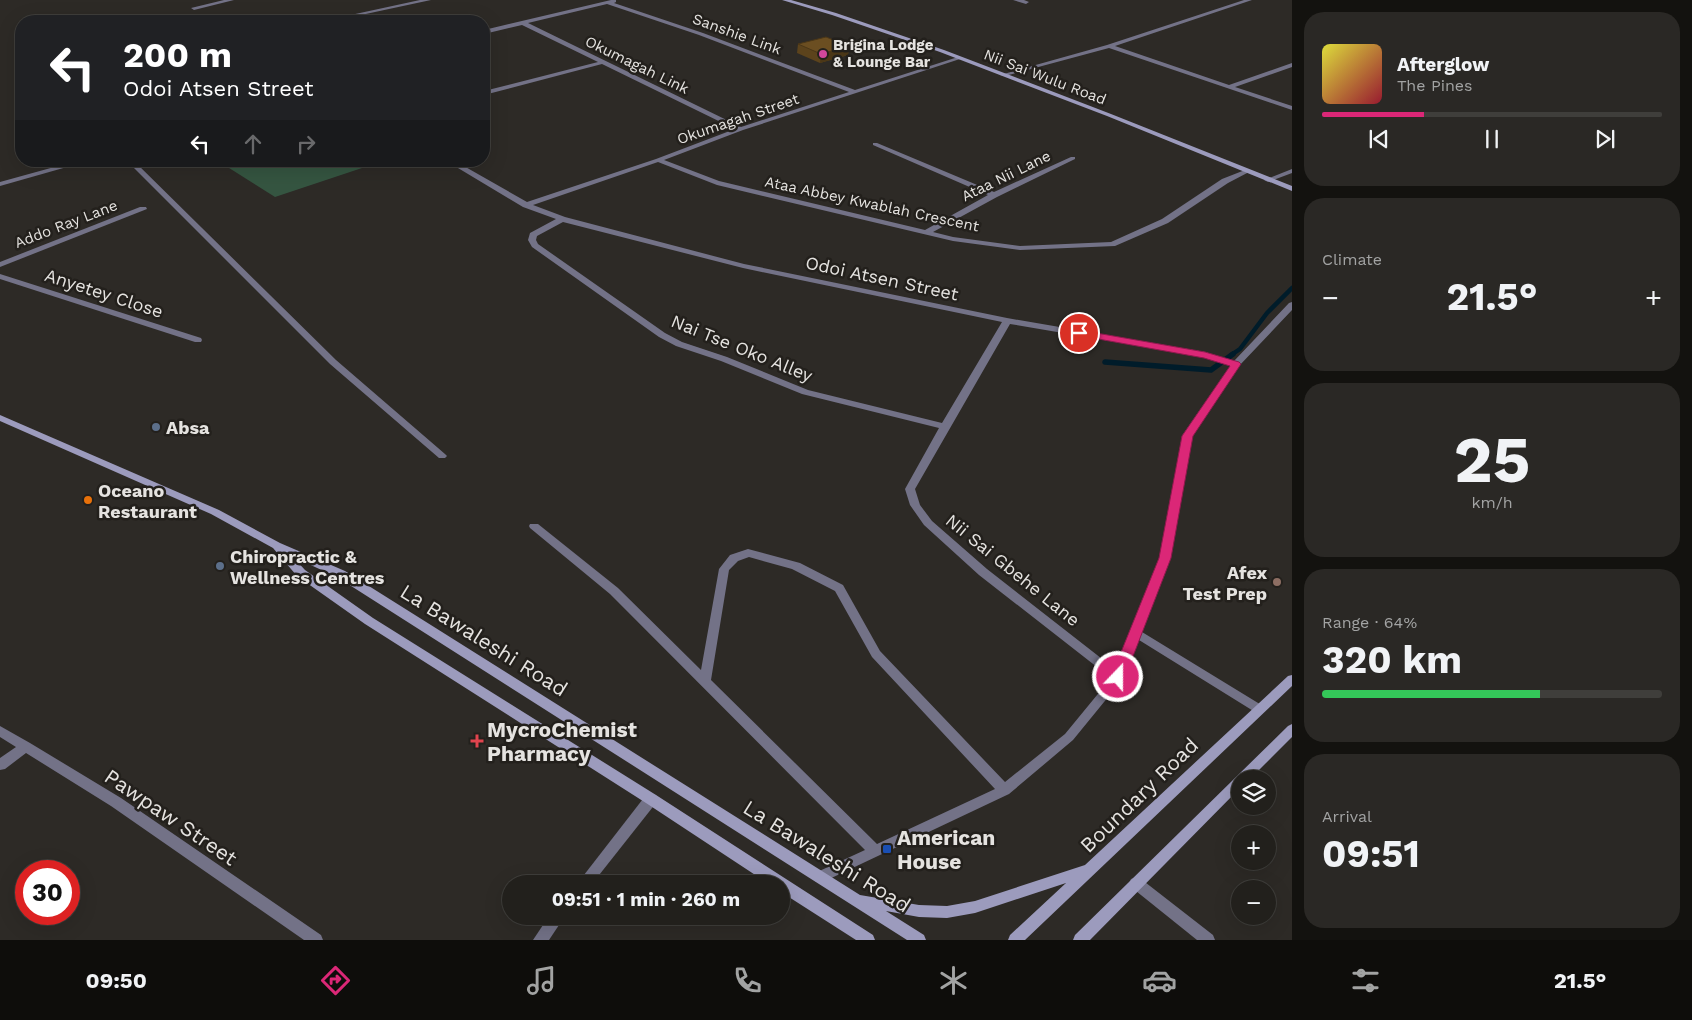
<!DOCTYPE html>
<meta charset="utf-8">
<style>
:root{--surface:#22201c;--page:#2a2825;--text:#f1f3f6;--muted:#a2a3a3;--line:#3f3e3b;--accent:#db2777}
body{margin:0;font-family:"Work Sans",sans-serif;background:var(--page);color:var(--text);height:100vh;display:flex;flex-direction:column;font-size:19px;white-space:nowrap}
*{box-sizing:border-box;margin:0}
p{font-size:16px;color:var(--muted)}
.icon{flex:none;width:28px;height:28px;fill:none;stroke:currentColor;stroke-width:2;stroke-linecap:round;stroke-linejoin:round}
.map{position:relative;flex:1;overflow:hidden}
.side{display:flex;flex-direction:column;gap:12px;padding:12px;background:#13120f;width:400px}
.side>*{flex:none}
.guide{position:absolute;left:15px;top:15px;width:475px;height:152px;border-radius:20px;box-shadow:0 5px 20px #0002,0 0 0 1px var(--line);background:#202124;color:#fff;overflow:hidden}
.tools{position:absolute;left:1231px;top:770px;display:grid;gap:10px}
.tools a{display:grid;place-items:center;width:45px;height:45px;border-radius:50%;background:var(--surface);box-shadow:0 5px 20px #0002,0 0 0 1px var(--line);font-size:25px}
.speed{position:absolute;left:15px;top:860px;display:flex;gap:10px;font-size:25px;font-weight:700;text-align:center}
.speed>*{display:grid;place-content:center;width:65px;height:65px;border-radius:50%;background:var(--surface);box-shadow:0 5px 20px #0002,0 0 0 1px var(--line);line-height:1}
.speed .limit{border:8px solid #d22;background:#fff;color:#111}
.pin{position:absolute;display:grid;place-items:center;width:42px;height:42px;color:#fff;margin:-21px;border:2px solid #fff;border-radius:50%;box-shadow:0 1px 5px #0007}
.me{position:absolute;width:55px;margin:-28px;rotate:22deg;stroke-linejoin:round;filter:drop-shadow(0 0 4px #0008)}
.turn{display:flex;align-items:center;gap:18px;height:105px;padding:0 25px;font-size:22px}
.turn .icon{width:65px;height:65px;stroke-width:2.5}
.turn b{display:block;font-size:35px;line-height:42px}
.lanes{display:flex;align-items:center;height:48px;padding:0 25px;background:#0003;justify-content:center;gap:25px;direction:ltr}
.lanes .off{opacity:.35}
.big{font-size:38px;font-weight:700;line-height:1.1}
.side .card{flex:1;display:flex;flex-direction:column;justify-content:center;gap:8px;min-width:0;padding:0 18px;border-radius:20px;background:var(--page)}
.side .dial{align-items:center;gap:0}
.dial b{font-size:65px;line-height:1}
.song{display:flex;align-items:center;gap:15px}
.cover{width:60px;height:60px;border-radius:8px;background:linear-gradient(135deg,hsl(60 70% 55%),hsl(350 70% 35%))}
.played{height:5px;border-radius:2px;background:linear-gradient(90deg,var(--accent) 30%,var(--line) 30%)}
.keys{display:flex;justify-content:space-around;direction:ltr}
.heat{display:flex;justify-content:space-between;align-items:center;font-size:28px;direction:ltr}
.charge{height:8px;border-radius:4px;background:linear-gradient(90deg,#34c759 64%,var(--line) 0)}
.trip{position:absolute;left:502px;top:875px;width:288px;height:50px;border-radius:25px;background:var(--surface);box-shadow:0 5px 20px #0002,0 0 0 1px var(--line);font-weight:700;line-height:50px;text-align:center}
.dock{display:flex;height:80px;justify-content:space-around;align-items:center;background:#0e0d0b;color:var(--muted)}
.dock .icon{width:35px;height:35px}
.dock .selected{color:var(--accent)}
.dock b{font-size:22px;color:var(--text)}
main{display:flex;flex:1;min-height:0}
.map>svg:first-child{display:block}
.green{fill:#355541}
.lines{fill:none;stroke-linecap:round;stroke-linejoin:round}
.stream-far1{stroke:#001c2a;stroke-width:4.5}
.stream{stroke:#001c2a;stroke-width:5.5}
.street{fill:#737287;fill-rule:evenodd}
.secondary{fill:#9c9bbd;fill-rule:evenodd}
.wall{fill:#5c431c}
.shaded-wall{fill:#4b3717}
.building{fill:#6b4e21;stroke:#4b3717}
.route{fill:#db2777;stroke:#8e194d}
.hotel-dot{fill:#d1479c;stroke:#23201c;stroke-width:2}
.service-dot{fill:#5c6f8a;stroke:#23201c;stroke-width:2}
.food-dot{fill:#e8710a;stroke:#23201c;stroke-width:2}
.education-dot{fill:#8d6e63;stroke:#23201c;stroke-width:2}
.health-dot{fill:#e0444e;stroke:#23201c;stroke-width:2}
.transit-dot{fill:#1a4fb4;stroke:#23201c;stroke-width:2}
.labels{text-anchor:middle;dominant-baseline:central;stroke-width:5;stroke-linejoin:round;paint-order:stroke}
.far-street-label{font-size:15px;fill:#e5e3e0;stroke:#23201c}
.far-poi-label{font-size:15px;font-weight:bold;fill:#e5e3e0;stroke:#23201c;text-anchor:start}
.street-label{font-size:18px;fill:#e5e3e0;stroke:#23201c}
.poi-label{font-size:18px;font-weight:bold;fill:#e5e3e0;stroke:#23201c;text-anchor:start}
.near-street-label{font-size:21px;fill:#e5e3e0;stroke:#23201c}
.near-poi-label{font-size:21px;font-weight:bold;fill:#e5e3e0;stroke:#23201c;text-anchor:start}
</style>
<main>
<div class="map">
<svg width="1292" height="940" viewBox="0 0 1292 940">
<rect width="100%" height="100%" fill="#2d2a26"/>
<path class="green" d="M218,161h142l8,5 -93,31z"/>
<g class="lines">
<path class="stream-far1" d="M1231,355l9,-6 27,-36 25,-25"/>
<path class="stream" d="M1105,362l106,8 22,-16"/>
<g class="street">
<path d="M224,0h10l-40,10 -3,-2z"/>
<path d="M420,0h11l-98,21h-10z"/>
<path d="M611,0h5v2l-2,1 89,30 152,57 103,-33 5,1 -220,72 -79,30 55,21 206,49 63,-35 -115,-50v-2h4l117,49 77,-35h4v2l-78,38 -64,35 20,5 67,9 91,-4 51,-23 60,-40 23,-9h4v2l-21,11 -60,40 -53,23 -95,4 -67,-9 -236,-56 -59,-23 -125,43 32,12 179,47 263,54 198,34 29,9 55,-58 3,-1v8l-53,56 -47,70 -22,122 -28,74 121,74 2,3 -2,3 -4,2 -4,-2 -116,-72 -17,40 -49,60 -64,54 -184,87 -5,2 -5,-2 -2,-4 2,-4 50,-23 -255,-256 -80,-66 -1,-2 1,-2h8l80,64 83,82 18,-101 11,-14 18,-6 52,14 43,22 37,66 125,131 60,-48 46,-56 -132,-103 -55,-50 -14,-20 -5,-16 34,-61 -137,-34 -81,-33 -45,-15 -17,-9 -127,-90 -4,-7 2,-7 26,-14 -33,-12 -75,-45 -1,-1h8l72,41 129,-43 79,-30 -133,-65 -118,31v-4l114,-29 -76,-37 -38,9v-4zM607,4l92,31 150,57 -108,35 -213,-104zM563,222l180,46 259,54 -60,101 -134,-33 -81,-33 -45,-15 -17,-9 -127,-89 -2,-4 1,-4zM1010,324l194,33 27,8 -49,71 -22,122 -45,111 -128,-100 -55,-48 -12,-16 -5,-16zM749,557l43,12 43,22 37,66 123,132 -118,55 -166,-164 18,-110 9,-9z"/>
<path d="M1013,0h11l5,2 -3,2z"/>
<path d="M1244,0h8l-137,46 114,39 63,-22v4l-57,20 57,19v4l-183,-62 -104,28 -5,-1 107,-30z"/>
<path d="M76,161h12l-88,25v-4z"/>
<path d="M127,161h7l202,199 109,94 2,2 -2,2h-6l-109,-94z"/>
<path d="M1292,169v4l-24,9 -4,-2z"/>
<path d="M140,207h6l1,2 -147,58v-5z"/>
<path d="M0,274l201,64 1,2 -1,2h-6l-195,-63z"/>
<path d="M0,726l30,17 91,55 200,137 2,5h-19l-193,-134 -85,-53 -21,16 -5,1v-12l16,-11 -16,-10z"/>
<path d="M651,794l5,1 2,4 -2,4 -64,81h-15l69,-89z"/>
<path d="M1136,877l5,2 72,56 2,5h-18l-66,-53 -2,-4 2,-4z"/>
<path d="M549,916h16l-16,24h-16z"/>
</g>
<g class="secondary">
<path d="M782,0h9l45,13 108,37 167,64 181,72v5l-185,-75 -167,-64 -108,-37z"/>
<path d="M0,415l219,95 61,33 65,28 515,324 59,10 28,1 28,-5 110,-36 203,-189 4,-1v11l-267,254h-17l2,-5 56,-52 -91,30 -28,5 -28,-1 -33,-6 38,24 2,5h-19l-570,-363 -44,-20 12,13 68,48 283,177 217,140 2,5h-19l-75,-48v-8h-12l-123,-81 -281,-179 -68,-48 -24,-28 -62,-34 -211,-93z"/>
<path d="M1292,724v13l-42,42h-10v9l-150,152h-17l2,-5 213,-209z"/>
</g>
</g>
<path class="wall" d="M798,44l51,2 -1,9 -28,8 -23,-10z"/>
<path class="shaded-wall" d="M849,46l-1,9 -28,8 1,-9z"/>
<path class="building" d="M826,37l23,9 -28,8 -23,-10z"/>
<path class="route" d="M1079,330l126,22 34,10 2,2 -48,72 -22,122 -46,119 -2,3h-10l-2,-3 48,-119 23,-122 48,-70 -26,-8 -128,-23v-4z"/>
<circle class="hotel-dot" cx="823" cy="54" r="5"/>
<g class="service-dot">
<circle cx="156" cy="427" r="5"/>
<circle cx="220" cy="566" r="5"/>
</g>
<circle class="food-dot" cx="88" cy="500" r="5"/>
<circle class="education-dot" cx="1277" cy="582" r="5"/>
<path class="health-dot" d="M474.5 733.5h5v5h5v5h-5v5h-5v-5h-5v-5h5z"/>
<rect class="transit-dot" x="882" y="844" width="10" height="10" rx="2.5"/>
<g class="labels">
<g class="far-street-label">
<text transform="translate(737 34) rotate(20)">Sanshie Link</text>
<text transform="translate(637 65) rotate(26)">Okumagah Link</text>
<text transform="translate(1045 77) rotate(21)">Nii Sai Wulu Road</text>
<text transform="translate(738 119) rotate(-19)">Okumagah Street</text>
<text transform="translate(1006 176) rotate(-26)">Ataa Nii Lane</text>
<text transform="translate(872 204) rotate(12)">Ataa Abbey Kwablah Crescent</text>
<text transform="translate(66 224) rotate(-21)">Addo Ray Lane</text>
</g>
<g class="far-poi-label">
<text x="833" y="45">Brigina Lodge<tspan x="833" dy="17">&amp; Lounge Bar</tspan></text>
</g>
<g class="street-label">
<text transform="translate(882 278) rotate(12)">Odoi Atsen Street</text>
<text transform="translate(104 293) rotate(18)">Anyetey Close</text>
<text transform="translate(742 348) rotate(22)">Nai Tse Oko Alley</text>
<text transform="translate(1013 570) rotate(39)">Nii Sai Gbehe Lane</text>
</g>
<g class="poi-label">
<text x="166" y="427">Absa</text>
<text x="98" y="490">Oceano<tspan x="98" dy="21">Restaurant</tspan></text>
<text x="230" y="556">Chiropractic &amp;<tspan x="230" dy="21">Wellness Centres</tspan></text>
<text x="1267" y="572" text-anchor="end">Afex<tspan x="1267" dy="21">Test Prep</tspan></text>
</g>
<g class="near-street-label">
<text transform="translate(484 640) rotate(32)">La Bawaleshi Road</text>
<text transform="translate(1139 795) rotate(-44)">Boundary Road</text>
<text transform="translate(171 817) rotate(34)">Pawpaw Street</text>
<text transform="translate(827 856) rotate(32)">La Bawaleshi Road</text>
</g>
<g class="near-poi-label">
<text x="487" y="729">MycroChemist<tspan x="487" dy="24">Pharmacy</tspan></text>
<text x="897" y="837">American<tspan x="897" dy="24">House</tspan></text>
</g>
</g>
</svg>
<div class="tools">
<a><svg class="icon" aria-label="layers" viewBox="0 0 24 24"><path d="M12 4l9 5-9 5-9-5zM3 14l9 5 9-5"/></svg></a>
<a>+</a>
<a>−</a>
</div>
<div class="speed"><div class="limit">30</div></div>
<div class="pin" style="left:1079px;top:333px;background:#d93025"><svg class="icon" aria-label="arrive" viewBox="0 0 24 24"><path d="M6 21V4h12l-3 4 3 4H6"/></svg></div>
<svg class="me" style="left:1118px;top:677px" viewBox="-20 -20 40 40"><circle r="17" fill="#db2777" stroke="#fff" stroke-width="3"/><path d="M0-11L8 9 0 5-8 9z" fill="#fff"/></svg>
<div class="trip">09:51 · 1 min · 260 m</div>
<div class="guide">
<div class="turn"><svg class="icon" aria-label="left" viewBox="0 0 24 24"><path d="M17 20v-9H6M10 6l-5 5 5 5"/></svg><div><b>200 m</b>Odoi Atsen Street</div></div>
<div class="lanes"><svg class="icon" aria-label="left" viewBox="0 0 24 24"><path d="M17 20v-9H6M10 6l-5 5 5 5"/></svg><svg class="icon off" aria-label="ahead" viewBox="0 0 24 24"><path d="M12 20V5M6 11l6-6 6 6"/></svg><svg class="icon off" aria-label="right" viewBox="0 0 24 24"><path d="M7 20v-9h11M14 6l5 5-5 5"/></svg></div>
</div>
</div>
<section class="side">
<div class="card">
<div class="song"><i class="cover"></i><div><b>Afterglow</b><p>The Pines</p></div></div>
<div class="played"></div>
<div class="keys"><svg class="icon" aria-label="previous" viewBox="0 0 24 24"><path d="M18 5L8 12l10 7zM5 5v14"/></svg><svg class="icon" aria-label="pause" viewBox="0 0 24 24"><path d="M8 5v14M16 5v14"/></svg><svg class="icon" aria-label="next" viewBox="0 0 24 24"><path d="M6 5l10 7-10 7zM19 5v14"/></svg></div>
</div>
<div class="card"><p>Climate</p>
<div class="heat"><a>−</a><b class="big">21.5°</b><a>+</a></div>
</div>
<div class="card dial"><b>25</b><p>km/h</p></div>
<div class="card"><p>Range · 64%</p><b class="big">320 km</b><div class="charge"></div></div>
<div class="card"><p>Arrival</p><b class="big">09:51</b></div>
</section>
</main>
<nav class="dock">
<b>09:50</b>
<svg class="icon selected" aria-label="directions" viewBox="0 0 24 24"><path d="M12 3l9 9-9 9-9-9zM9 14v-3h6M13 9l2 2-2 2"/></svg>
<svg class="icon" aria-label="music" viewBox="0 0 24 24"><path d="M9 18V5l10-2v13"/><circle cx="6" cy="18" r="3"/><circle cx="16" cy="16" r="3"/></svg>
<svg class="icon" aria-label="phone" viewBox="0 0 24 24"><path d="M5 4h4l2 5-3 2q2 4 5 5l2-3 5 2v4C11 20 4 13 5 4z"/></svg>
<svg class="icon" aria-label="climate" viewBox="0 0 24 24"><path d="M12 3v18M4 7l16 10M4 17L20 7"/></svg>
<svg class="icon" aria-label="car" viewBox="0 0 24 24"><path d="M5 17H2v-5l4-1 3-4h7l3 4 3 1v5h-3M9 17h6M6 11h13"/><circle cx="7" cy="17" r="2"/><circle cx="17" cy="17" r="2"/></svg>
<svg class="icon" aria-label="filters" viewBox="0 0 24 24"><path d="M4 7h16M4 17h16"/><circle cx="9" cy="7" r="2"/><circle cx="15" cy="17" r="2"/></svg>
<b>21.5°</b>
</nav>
